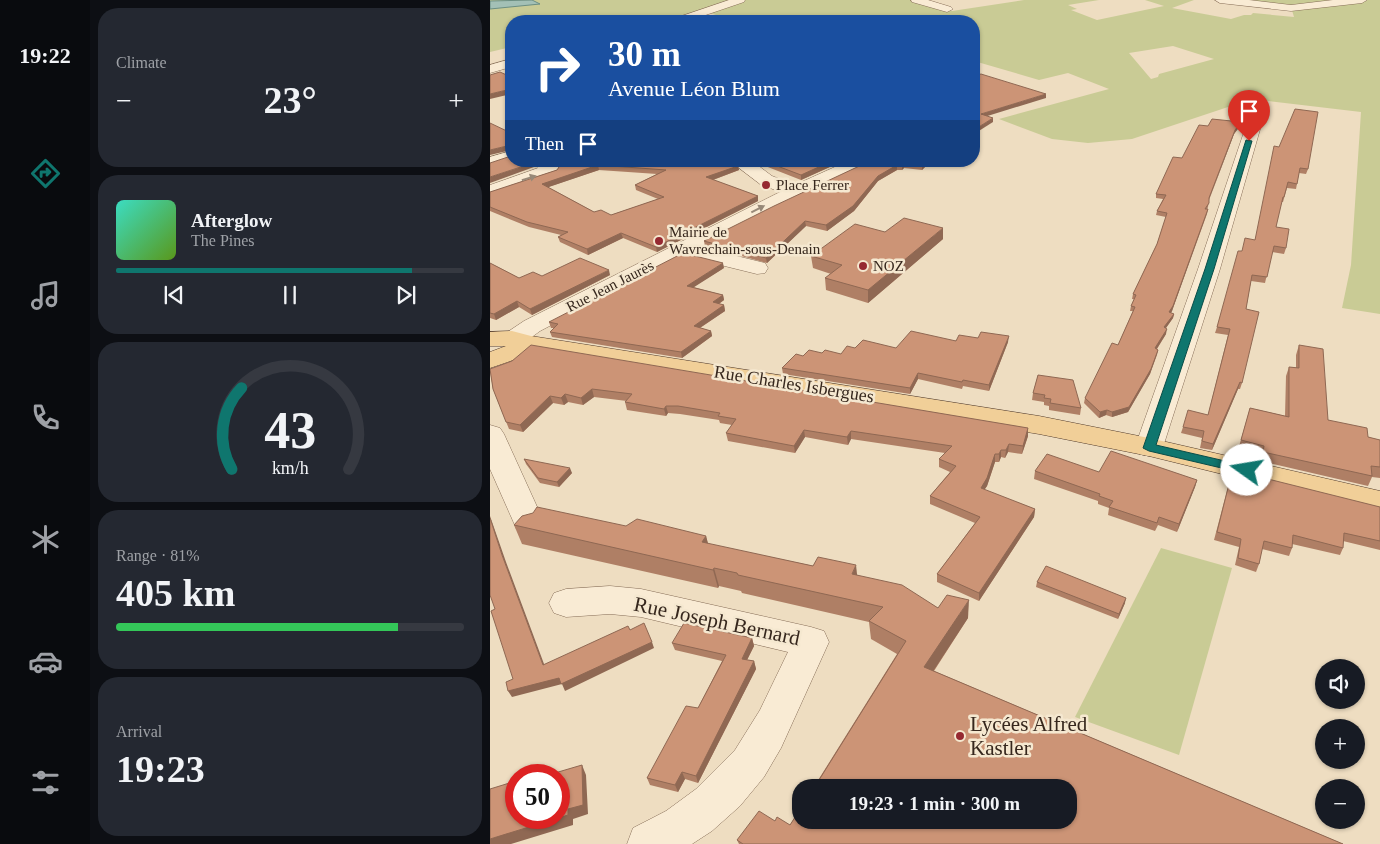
<!DOCTYPE html>
<meta charset="utf-8">
<style>
:root{--surface:#171b24;--page:#242831;--text:#f1f3f6;--muted:#9ea1a6;--line:#363941;--accent:#0f766e}
body{margin:0;font-family:"Times New Roman",serif;background:var(--page);color:var(--text);height:100vh;display:flex;flex-direction:column;font-size:19px;white-space:nowrap}
*{box-sizing:border-box;margin:0}
p{font-size:16px;color:var(--muted)}
.icon{flex:none;width:28px;height:28px;fill:none;stroke:currentColor;stroke-width:2;stroke-linecap:round;stroke-linejoin:round}
.map{position:relative;flex:1;overflow:hidden}
.details{display:flex;flex-direction:column;gap:8px;padding:8px;background:#0d0f14;width:400px}
.details>*{flex:none}
.banner{position:absolute;left:15px;top:15px;width:475px;height:152px;border-radius:20px;box-shadow:0 1px 4px #0004;background:#1a4fa0;color:#fff;overflow:hidden}
.fabs{position:absolute;left:825px;top:659px;display:grid;gap:10px}
.fabs a{display:grid;place-items:center;width:50px;height:50px;border-radius:50%;background:var(--surface);box-shadow:0 1px 4px #0004;font-size:25px}
.speed{position:absolute;left:15px;top:764px;display:flex;gap:10px;font-size:25px;font-weight:700;text-align:center}
.speed>*{display:grid;place-content:center;width:65px;height:65px;border-radius:50%;background:var(--surface);box-shadow:0 1px 4px #0004;line-height:1}
.speed .limit{border:8px solid #d22;background:#fff;color:#111}
.pin{position:absolute;display:grid;place-items:center;width:42px;height:42px;color:#fff;margin:-51px -21px;border-radius:50% 50% 50% 0;rotate:-45deg;box-shadow:0 0 5px #0007}
.pin .icon{rotate:45deg}
.me{position:absolute;width:55px;margin:-28px;rotate:283deg;stroke-linejoin:round;filter:drop-shadow(0 0 4px #0008)}
.turn{display:flex;align-items:center;gap:18px;height:105px;padding:0 20px;font-size:22px}
.turn .icon{width:65px;height:65px;stroke-width:2.5}
.turn b{display:block;font-size:35px;line-height:42px}
.then{display:flex;align-items:center;height:48px;padding:0 20px;background:#0003;gap:10px;font-size:19px}
.big{font-size:38px;font-weight:700;line-height:1.1}
.details .tile{flex:1;display:flex;flex-direction:column;justify-content:center;gap:8px;min-width:0;padding:0 18px;border-radius:20px;background:var(--page)}
.details .dial{align-items:center;gap:0}
.dial svg{height:130px;overflow:visible;fill:none;stroke:var(--line);stroke-width:7;stroke-linecap:round;text-anchor:middle}
.dial text{fill:var(--text);stroke:none}
.song{display:flex;align-items:center;gap:15px}
.cover{width:60px;height:60px;border-radius:8px;background:linear-gradient(135deg,hsl(170 70% 55%),hsl(90 70% 35%))}
.played{height:5px;border-radius:2px;background:linear-gradient(90deg,var(--accent) 85%,var(--line) 85%)}
.keys{display:flex;justify-content:space-around;direction:ltr}
.heat{display:flex;justify-content:space-between;align-items:center;font-size:28px;direction:ltr}
.charge{height:8px;border-radius:4px;background:linear-gradient(90deg,#34c759 81%,var(--line) 0)}
.trip{position:absolute;left:302px;top:779px;width:285px;height:50px;border-radius:20px;background:var(--surface);box-shadow:0 1px 4px #0004;font-weight:700;line-height:50px;text-align:center}
main{display:flex;flex:1;min-height:0}
.tab-bar{display:flex;flex-direction:column;width:90px;justify-content:space-around;align-items:center;background:#090b0e;color:var(--muted)}
.tab-bar .icon{width:35px;height:35px}
.tab-bar .on{color:var(--accent)}
.tab-bar b{font-size:22px;color:var(--text)}
.map>svg:first-child{display:block}
.green{fill:#c9cb95;fill-rule:evenodd}
.water{fill:#a3c0b6;stroke:#6b8e83}
.lines{fill:none;stroke-linecap:round;stroke-linejoin:round}
.minor-casing{stroke:#876e58;stroke-width:1}
.major-casing{stroke:#543d2d;stroke-width:1}
.minor{fill:#f9ebd4;fill-rule:evenodd}
.major{fill:#f1cf98;fill-rule:evenodd}
.wall{fill:#af7f65;fill-rule:evenodd}
.shaded-wall{fill:#8f6853}
.building{fill:#cc9476;stroke:#8f6853;fill-rule:evenodd}
.oneway{fill:#988978}
.route{fill:#0f766e;stroke:#0a4d48}
.poi-dot{fill:#962931;stroke:#f5e8d0;stroke-width:2}
.labels{text-anchor:middle;dominant-baseline:central;stroke-width:5;stroke-linejoin:round;paint-order:stroke}
.far-poi-label{font-size:15px;fill:#36271d;stroke:#f5e8d0;text-anchor:start}
.far-street-label{font-size:15px;fill:#36271d;stroke:#f5e8d0}
.street-label{font-size:18px;fill:#36271d;stroke:#f5e8d0}
.near-street-label{font-size:21px;fill:#36271d;stroke:#f5e8d0}
.near-poi-label{font-size:21px;fill:#36271d;stroke:#f5e8d0;text-anchor:start}
</style>
<main>
<nav class="tab-bar">
<b>19:22</b>
<svg class="icon on" aria-label="directions" viewBox="0 0 24 24"><path d="M12 3l9 9-9 9-9-9zM9 14v-3h6M13 9l2 2-2 2"/></svg>
<svg class="icon" aria-label="music" viewBox="0 0 24 24"><path d="M9 18V5l10-2v13"/><circle cx="6" cy="18" r="3"/><circle cx="16" cy="16" r="3"/></svg>
<svg class="icon" aria-label="phone" viewBox="0 0 24 24"><path d="M5 4h4l2 5-3 2q2 4 5 5l2-3 5 2v4C11 20 4 13 5 4z"/></svg>
<svg class="icon" aria-label="climate" viewBox="0 0 24 24"><path d="M12 3v18M4 7l16 10M4 17L20 7"/></svg>
<svg class="icon" aria-label="car" viewBox="0 0 24 24"><path d="M5 17H2v-5l4-1 3-4h7l3 4 3 1v5h-3M9 17h6M6 11h13"/><circle cx="7" cy="17" r="2"/><circle cx="17" cy="17" r="2"/></svg>
<svg class="icon" aria-label="filters" viewBox="0 0 24 24"><path d="M4 7h16M4 17h16"/><circle cx="9" cy="7" r="2"/><circle cx="15" cy="17" r="2"/></svg>
</nav>
<section class="details">
<div class="tile"><p>Climate</p>
<div class="heat"><a>−</a><b class="big">23°</b><a>+</a></div>
</div>
<div class="tile">
<div class="song"><i class="cover"></i><div><b>Afterglow</b><p>The Pines</p></div></div>
<div class="played"></div>
<div class="keys"><svg class="icon" aria-label="previous" viewBox="0 0 24 24"><path d="M18 5L8 12l10 7zM5 5v14"/></svg><svg class="icon" aria-label="pause" viewBox="0 0 24 24"><path d="M8 5v14M16 5v14"/></svg><svg class="icon" aria-label="next" viewBox="0 0 24 24"><path d="M6 5l10 7-10 7zM19 5v14"/></svg></div>
</div>
<div class="tile dial"><svg viewBox="0 0 100 80">
<path d="M14 69A42 42 0 1 1 86 69"/>
<path d="M14 69A42 42 0 0 1 20 19" stroke="#0f766e"/>
<text x="50" y="56" font-size="32" font-weight="700">43</text>
<text x="50" y="72" font-size="11">km/h</text>
</svg></div>
<div class="tile"><p>Range · 81%</p><b class="big">405 km</b><div class="charge"></div></div>
<div class="tile"><p>Arrival</p><b class="big">19:23</b></div>
</section>
<div class="map">
<svg width="890" height="844" viewBox="0 0 890 844">
<rect width="100%" height="100%" fill="#eeddc1"/>
<g class="green">
<path d="M0,0h431l31,11 72,-11h75l-31,5 9,4 -6,1 26,10 67,-14 -19,-6h49l-22,8 59,11 13,-4h7l2,-2 41,4 -3,-10 -58,-7h147v314l-38,-6 9,-43 10,-153 -109,-13 -120,40 -44,4 -36,-4 -53,-20 110,-30 -41,-16 -29,7 -65,-19v-40h-240l-30,-10 -34,10h-159v26l-21,5zM683,46l41,13 -55,15 -1,3 -7,2 -22,-26z"/>
<path d="M671,548l71,20 -53,187 -104,-38z"/>
</g>
<path class="water" d="M42,0l8,4 -50,5v-8z"/>
<g class="lines">
<g class="minor-casing">
<g id="minor">
<path d="M239,0h16l-1,2 -56,19h-17l2,-2z"/>
<path d="M421,0h17l23,7 2,2 -6,3 -35,-10z"/>
<path d="M725,0h34l42,5 42,-5h34l-5,3 -71,8 -71,-8z"/>
<path d="M21,59v8l-21,6v-8z"/>
<path d="M770,101l5,1 2,3 -47,164 -57,178 -4,7 -10,2 -10,-2 -4,-7 63,-178 55,-164 2,-3z"/>
<path d="M21,151v10l-21,6v-10z"/>
<path d="M39,161h21l11,8 -3,4 -68,23v-11l48,-17z"/>
<path d="M240,161h22l20,15 23,9 53,-24h23l-2,4 -95,44 -74,38 65,16 3,5 -3,5 -8,1 -73,-18 -144,75c-11,8 -19,16 -34,12l-3,-5 3,-5 18,-12 256,-129 -20,-8z"/>
<path d="M0,425l10,3 4,6 40,88 -5,8 -11,3 -11,-3 -27,-61z"/>
<path d="M120,586l31,3 170,38 13,4 5,11 -48,106 -17,29 -24,29 -28,25 -20,13h-65l6,-16 33,-17 30,-22 39,-39 25,-40 28,-58 -147,-35 -31,-3 -44,3 -12,-4 -5,-10 5,-10 12,-4z"/>
</g>
</g>
<g class="major-casing">
<path id="major" d="M22,331l19,5 508,80 110,22 231,53v22l-231,-57 -110,-22 -510,-84 -7,7 -32,11v-16l16,-6h-16v-14z"/>
</g>
<use href="#minor" class="minor"/>
<use href="#major" class="major"/>
</g>
<g class="wall">
<path d="M751,122l-1,4 -6,8 -25,66 -1,7 -1,2h1l-1,5 -35,97 -1,2 3,1 -1,4 -7,10v6l-9,15 1,1 -1,5 -7,19 -22,38 -16,5 -6,-2 -7,3 -15,-15 1,-5 33,-53 15,-34h-3l1,-5 3,-7h-2l1,-5 24,-50 9,-27 -10,-2 1,-4 6,-12 -7,-1v-4l26,-36 26,-32z"/>
<path d="M789,147l29,22 -2,5 -7,-1 -3,16 -9,-1 -4,14h-2l-5,25 10,21 -2,6 -12,-2 -7,31 -14,-2 -5,28 -4,74 -2,6h-2l-26,61 -12,-2 2,-10 -21,-5 2,-6 25,-12 20,-80 -13,-2 2,-6 25,-76 13,-11z"/>
<path d="M63,161h180l5,5 1,4 -26,10 45,16v5l-101,51 -34,-14 -35,17 -28,-13 -2,-5 3,-2 -32,-8 -39,-16v-19l67,-22 3,-4zM109,170l58,4 -22,11 1,5 22,9 -47,16 -17,-3 -46,-25z"/>
<path d="M265,161h88l-42,19 -41,-16v-1h-2z"/>
<path d="M380,161h61l-9,9 -18,-2 -2,2h-5l-19,11 -24,30 -27,20 -21,-5 -39,37 -62,-17 -1,-5z"/>
<path d="M395,232l58,7 -75,64 -42,-13 -1,-12 6,-4 -18,-6 -2,-12z"/>
<path d="M0,263l29,15 23,-2 68,-1 -78,40 -13,-8 -23,13 -6,-2z"/>
<path d="M234,268l-31,19 30,8 1,5 -5,4 5,1 1,6 -25,17 11,3 1,5 -30,22 -130,-21 -2,-5 4,-4h-3l-2,-6z"/>
<path d="M488,338l30,4 -19,49 -26,-5 -1,3 -44,-10 -8,15 -127,-20 -1,-6 21,-12 19,-3 19,1 14,-6h41z"/>
<path d="M809,345l29,75 40,17 12,3v38l-8,-1 -4,9 -108,-25 1,-5 -23,-6 12,-42 35,8 1,-40 3,-9 7,1v-13z"/>
<path d="M0,371l538,57v8l-6,18 -14,-2 -3,6 -4,-1 -2,5h-4l-8,24 -3,4 51,19 -1,8 -55,84 -42,-19v-8l38,-51 -45,-19v-8l20,-24 -11,-5v-8l6,-6 -94,-14 -3,6 -43,-8 -10,16 -67,-12 -2,-8 6,-8 -12,-2 -1,-3 -39,-6 -12,-1 -2,3 -39,-6 -2,-8 2,-1 -33,-4 -11,8 -15,-3 -4,3 -11,-2 -30,29 -14,-3 -16,-40z"/>
<path d="M548,375l43,33 -1,7 -31,-5v-4l-5,-1v-3l-12,-2 1,-7z"/>
<path d="M34,459l48,14 -13,14 -19,-4 -14,-19z"/>
<path d="M545,471l64,1 98,8 -2,7 -18,45 -19,-7 -3,6 -47,-16 1,-7 -11,-4v-3l-64,-22z"/>
<path d="M764,482l126,25v43l-37,-9v7l-3,7 -48,-11v4l-3,8 -27,-7 -3,15 -3,8 -21,-7 4,-18 -25,-7 15,-57z"/>
<path d="M24,525l112,1 80,10 2,8 149,31 81,33 30,10 -34,53 409,173h-604l-2,-4 38,-19 15,4 107,-171 -26,-15 -2,-17 -127,-29 -1,-2 -22,-5 -1,2 -196,-44z"/>
<path d="M547,582l88,21 -7,16 -82,-32z"/>
<path d="M262,638l2,8 -7,14 7,1 2,8 -58,114 -13,-4 -7,13 -28,-7 -3,-7 51,-70 24,-47 -47,-11 -3,-7z"/>
</g>
<g class="shaded-wall">
<path d="M21,89v5l-21,5v-5z"/>
<path d="M556,94v4l-65,20v-4z"/>
<path d="M503,118v4l-19,12v-4z"/>
<path d="M751,122l-1,4 -6,8 -26,69 27,-73z"/>
<path d="M21,145v5l-21,5v-5z"/>
<path d="M342,161h11l-42,19v-5z"/>
<path d="M436,161h5l-9,9v-4z"/>
<path d="M43,163l1,4 -44,16v-6z"/>
<path d="M414,163v5l-2,2v-4z"/>
<path d="M108,165l1,5 -56,19 -1,-5z"/>
<path d="M407,165v5l-19,11 -24,30 -27,20 -1,-6 52,-49z"/>
<path d="M248,166l1,4 -32,12 -1,-5z"/>
<path d="M268,196v5l-101,51 -1,-5z"/>
<path d="M718,209l-36,102 -4,6 1,-5z"/>
<path d="M315,221l1,5 -39,37 -1,-5z"/>
<path d="M453,228v11l-75,64v-13z"/>
<path d="M131,233l2,5 -35,17 -1,-6z"/>
<path d="M233,263l1,5 -36,23 -1,-5z"/>
<path d="M119,270l1,5 -78,40 -2,-6z"/>
<path d="M233,295l1,5 -10,7 -1,-5z"/>
<path d="M27,301l2,6 -23,13 -2,-6z"/>
<path d="M234,305l1,6 -30,20 -1,-5z"/>
<path d="M684,314l-1,4 -10,14 1,-5z"/>
<path d="M677,329l-1,5 -12,19 1,-5z"/>
<path d="M221,331l1,5 -30,22 -1,-6z"/>
<path d="M519,336l-1,6 -19,49v-6z"/>
<path d="M668,350l-8,24 -22,38 -16,5v-5z"/>
<path d="M428,373v6l-8,15v-6z"/>
<path d="M750,382l-2,7 -26,61 1,-6z"/>
<path d="M102,389l2,8 -11,8 -2,-7z"/>
<path d="M75,394l3,8 -4,3 -3,-7z"/>
<path d="M60,396l3,7 -30,29 -3,-7z"/>
<path d="M176,406l2,7 -2,3 -2,-7z"/>
<path d="M617,410l-1,5 -7,3 1,-6z"/>
<path d="M538,428v8l-6,18 1,-8z"/>
<path d="M314,430l1,7 -10,16 -1,-7z"/>
<path d="M361,431v8l-3,6 -1,-8z"/>
<path d="M519,444l-1,8 -3,6 1,-8z"/>
<path d="M511,450v7l-2,5v-8z"/>
<path d="M505,454v8l-8,24 -7,10 1,-8z"/>
<path d="M80,468l2,5 -13,14 -2,-5z"/>
<path d="M707,480l-2,7 -18,45 2,-8z"/>
<path d="M545,509l-1,8 -55,84v-8z"/>
<path d="M0,516l16,46 41,110 -4,-7 -41,-110 -12,-37z"/>
<path d="M216,536l5,19 -9,-13z"/>
<path d="M366,565l2,18 -6,-9z"/>
<path d="M224,568l5,18 -1,2 -5,-18z"/>
<path d="M636,598l-1,5 -7,16 1,-5z"/>
<path d="M479,600l-1,18 -44,67v-18z"/>
<path d="M262,638l2,8 -10,20 -2,-7z"/>
<path d="M162,642l2,6 -89,43 -3,-7 -50,13 -4,-6z"/>
<path d="M264,661l2,8 -58,114 -2,-7z"/>
<path d="M92,765l4,10 2,39 -15,5v6l-62,19h-21v-5l78,-30z"/>
<path d="M192,772l3,7 -7,13 -3,-7z"/>
</g>
<g class="building">
<path d="M10,72l11,5v12l-21,5v-19z"/>
<path d="M491,74l65,20 -65,20 12,4 -19,12v-54z"/>
<path d="M805,109l23,3 -10,57 -8,-1 -3,16 -9,-2 -4,15h-1l-7,30 13,2 -3,19 -12,-2 -7,31 -15,-2 -6,34 13,3 -17,71 -2,-1 -27,62 -11,-3 2,-10 -21,-4 5,-17 20,5 22,-86 -13,-2 21,-76h4l3,-13 10,2 19,-94 5,1z"/>
<path d="M722,119l29,3 -6,8 -26,68v5l-4,6h3l-35,97 -4,6 5,2 -10,13 3,2 -12,19 3,2 -7,19 -22,38 -17,5 -5,-2 -7,2 -15,-14 27,-55 6,2 17,-38 -4,-1 5,-11 -3,-1 24,-50 10,-31 -10,-2 9,-16 -10,-1 17,-37 9,1 17,-33 9,1z"/>
<path d="M0,123l21,10v22v-10l-21,5z"/>
<path d="M21,156v5h20l2,2 -43,14v-14z"/>
<path d="M68,161h175l5,5 -32,11 52,19 -102,51 -35,-14 -34,16 -29,-12 10,-5 -41,-10 -37,-15v-15l67,-22 4,-6zM108,165l68,5 -31,15 29,12 -53,18 -10,-5 -7,2 -52,-28z"/>
<path d="M274,161h68l-31,14z"/>
<path d="M380,161h56l-4,5 -18,-3 -2,3 -5,-1 -19,11 -25,30 -27,19 -21,-4 -39,37 -62,-17 70,-35z"/>
<path d="M414,218l39,10 -75,62 -43,-12 17,-13 -31,-9 44,-32 30,8z"/>
<path d="M193,253l40,10 -36,23 36,9 -10,7 11,3 -30,21 17,5 -30,21 -131,-20 8,-8 -9,-2z"/>
<path d="M90,258l29,12 -79,39 -13,-8 -23,13 -4,-1v-50l29,15 14,-6 9,4z"/>
<path d="M421,331l45,10 3,-6 19,3 3,-6 28,4 -20,49 -26,-5 -1,2 -44,-9 -8,15 -128,-20 14,-14 7,2 6,-6 13,3 3,-3 16,4 6,-8 8,2 8,-8 33,8z"/>
<path d="M41,345l497,83 -5,18 -14,-2 -3,6h-5l-2,4h-4l-8,24 -6,10 54,21 -56,84 -42,-19 43,-57 -50,-21 26,-30 -17,-7 13,-13 -101,-15 -4,6 -43,-7 -10,16 -68,-13 10,-14 -18,-3 2,-3 -42,-7h-12l-2,3 -39,-7 7,-8 -40,-5 -11,9 -16,-4 -4,4 -11,-2 -30,29 -14,-3 -13,-33 -3,-20 22,-8z"/>
<path d="M809,345l24,4 5,71 39,8 1,9 12,3v27l-9,-1 1,10 -109,-24 1,-6 -23,-6 9,-32 39,9v-50l10,1z"/>
<path d="M548,375l35,5 8,28 -31,-5 1,-4 -7,-1 1,-3 -12,-2z"/>
<path d="M621,451l86,29 -18,44 -20,-7 -2,6 -48,-16 4,-6 -14,-5 1,-2 -65,-23 12,-17 52,18z"/>
<path d="M34,459l46,9 -13,14 -19,-4z"/>
<path d="M741,476l24,6 1,-6 124,31v34l-36,-8 -1,15 -50,-13 -1,13 -28,-7 -5,23 -21,-6 3,-19 -24,-7z"/>
<path d="M47,507l89,19 11,-7 69,17 -4,6 111,24 5,-9 38,8 -4,9 50,11 36,23 9,-13 22,5 -45,67 419,177h-600l-6,-4 22,-29 16,10 2,-4 13,8 11,-17v12h268v-32h-255l92,-147 -37,-20 14,-14 -145,-32 -1,-2 -23,-5 -1,2 -199,-45 8,-9 11,-3z"/>
<path d="M0,518l12,37 41,110 85,-39 2,4 14,-7 8,19 -91,42 -2,-6 -51,13 -2,-9 7,-3 -22,-68 4,-2 -5,-14z"/>
<path d="M556,566l80,32 -7,16 -82,-32z"/>
<path d="M194,623l68,15 -10,21 12,2 -58,115 -14,-4 -7,13 -28,-7 39,-72 12,2 28,-53 -54,-12z"/>
<path d="M92,765l1,40 -15,4v6l-78,24v-50l26,-8v37h43v-43h-11z"/>
</g>
<defs><path id="oneway-solid" d="M-6-.8H1V-3.2L6.5 0L1 3.2V.8H-6Z" transform="scale(1.25)"/></defs>
<g class="oneway">
<use href="#oneway-solid" transform="translate(39 178) rotate(-18)"/>
<use href="#oneway-solid" transform="translate(268 209) rotate(-27)"/>
</g>
<path class="route" d="M756,140l6,1 -38,128 -58,176 95,22 2,3 -2,3 -4,1 -98,-23 -6,-3 62,-179z"/>
<g class="poi-dot">
<circle cx="276" cy="185" r="5"/>
<circle cx="169" cy="241" r="5"/>
<circle cx="373" cy="266" r="5"/>
<circle cx="470" cy="736" r="5"/>
</g>
<g class="labels">
<g class="far-poi-label">
<text x="286" y="185">Place Ferrer</text>
<text x="179" y="232">Mairie de<tspan x="179" dy="17">Wavrechain-sous-Denain</tspan></text>
<text x="383" y="266">NOZ</text>
</g>
<g class="far-street-label">
<text transform="translate(120 286) rotate(-27)">Rue Jean Jaurès</text>
</g>
<g class="street-label">
<text transform="translate(304 384) rotate(9)">Rue Charles Isbergues</text>
</g>
<g class="near-street-label">
<text transform="translate(227 621) rotate(12)">Rue Joseph Bernard</text>
</g>
<g class="near-poi-label">
<text x="480" y="724">Lycées Alfred<tspan x="480" dy="24">Kastler</tspan></text>
</g>
</g>
</svg>
<div class="fabs">
<a><svg class="icon" aria-label="sound" viewBox="0 0 24 24"><path d="M4 9h4l5-4v14l-5-4H4zM17 9q2 3 0 6"/></svg></a>
<a>+</a>
<a>−</a>
</div>
<div class="speed"><div class="limit">50</div></div>
<div class="pin" style="left:759px;top:141px;background:#d93025"><svg class="icon" aria-label="arrive" viewBox="0 0 24 24"><path d="M6 21V4h12l-3 4 3 4H6"/></svg></div>
<svg class="me" style="left:757px;top:470px" viewBox="-20 -20 40 40"><circle r="19" fill="#fff"/><path d="M0-13L10 11 0 6-10 11z" fill="#0f766e"/></svg>
<div class="trip">19:23 · 1 min · 300 m</div>
<div class="banner">
<div class="turn"><svg class="icon" aria-label="right" viewBox="0 0 24 24"><path d="M7 20v-9h11M14 6l5 5-5 5"/></svg><div><b>30 m</b>Avenue Léon Blum</div></div>
<div class="then">Then<svg class="icon" aria-label="arrive" viewBox="0 0 24 24"><path d="M6 21V4h12l-3 4 3 4H6"/></svg></div>
</div>
</div>
</main>
